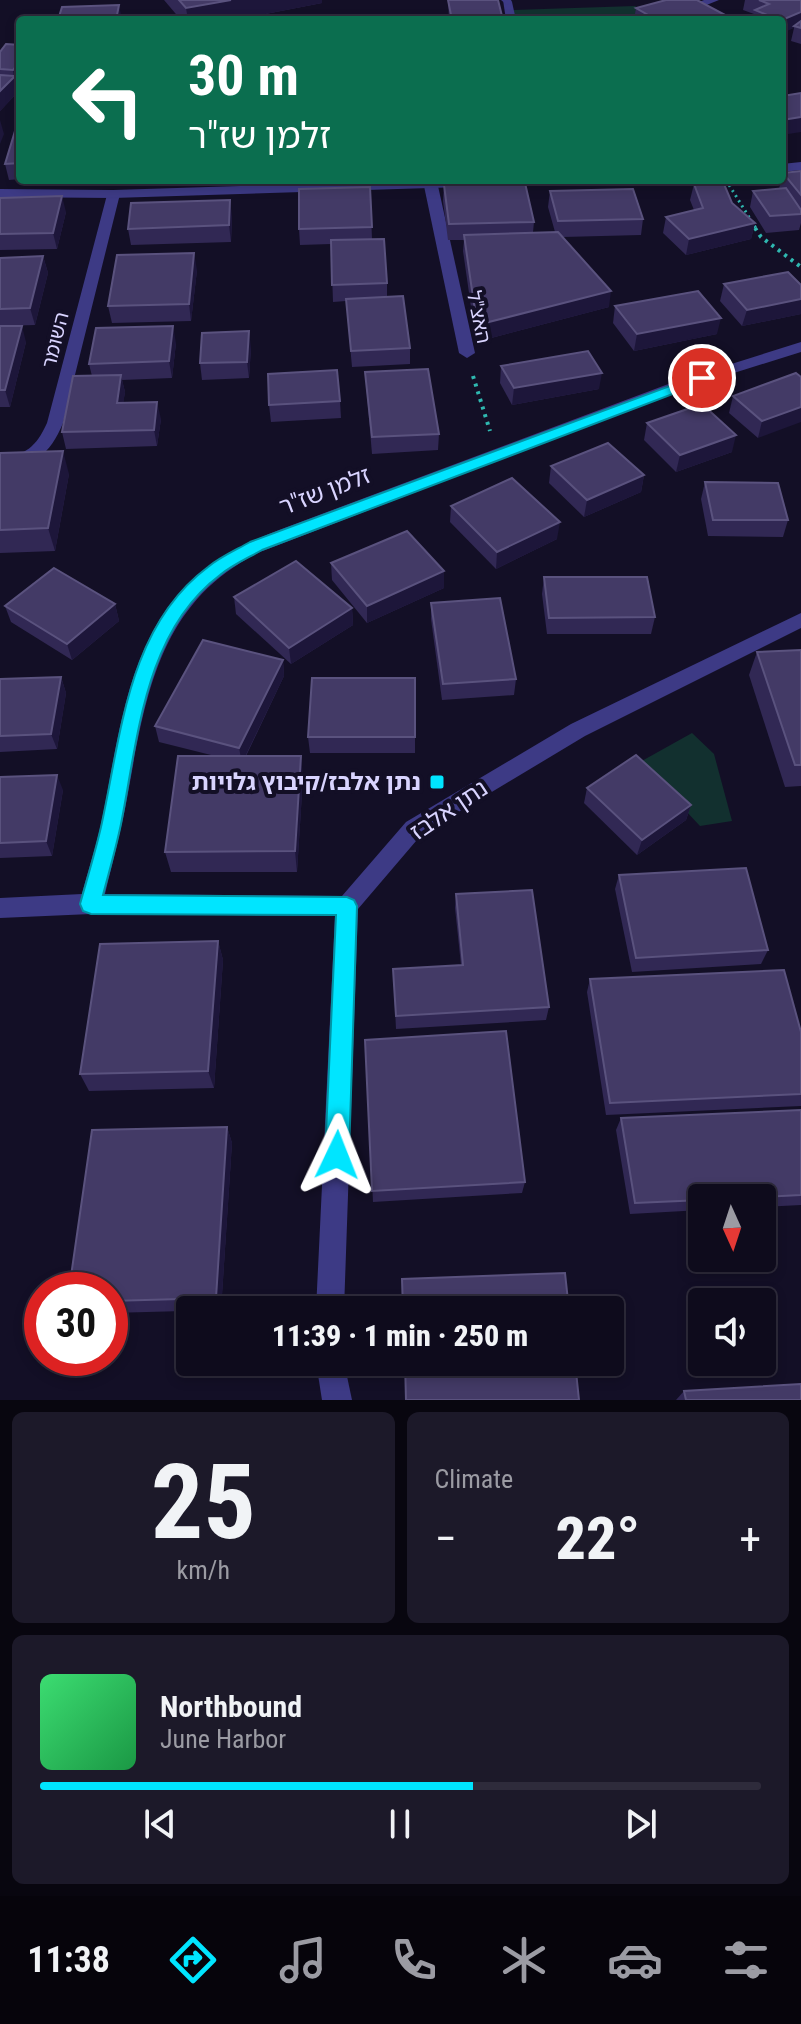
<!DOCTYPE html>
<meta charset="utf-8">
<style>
:root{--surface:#0e0b1c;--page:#1c1929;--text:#f1f3f6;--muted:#9b9ba3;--line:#2e2b3b;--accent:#00e5ff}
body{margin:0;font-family:"Roboto Condensed","Noto Sans Hebrew",sans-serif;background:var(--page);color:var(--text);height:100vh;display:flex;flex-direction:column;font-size:30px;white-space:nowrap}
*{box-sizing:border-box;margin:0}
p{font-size:26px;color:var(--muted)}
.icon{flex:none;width:44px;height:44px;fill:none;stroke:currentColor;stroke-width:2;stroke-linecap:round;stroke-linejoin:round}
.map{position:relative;height:1400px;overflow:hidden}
.panel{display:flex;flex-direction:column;gap:12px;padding:12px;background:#08060f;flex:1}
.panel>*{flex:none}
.guide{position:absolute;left:16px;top:16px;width:770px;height:168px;border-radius:8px;box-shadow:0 4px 12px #0003,0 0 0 2px var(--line);background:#0b6e4f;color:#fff;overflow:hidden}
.needle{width:52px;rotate:177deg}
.controls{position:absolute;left:688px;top:1184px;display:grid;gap:16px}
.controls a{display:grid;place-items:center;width:88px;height:88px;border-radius:8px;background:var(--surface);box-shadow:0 4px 12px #0003,0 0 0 2px var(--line);font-size:40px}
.speed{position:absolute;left:24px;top:1272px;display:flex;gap:16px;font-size:40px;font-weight:700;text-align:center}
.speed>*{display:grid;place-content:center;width:104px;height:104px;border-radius:50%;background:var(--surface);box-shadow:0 4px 12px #0003,0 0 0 2px var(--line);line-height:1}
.speed .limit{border:12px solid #d22;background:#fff;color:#111}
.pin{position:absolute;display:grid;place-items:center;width:68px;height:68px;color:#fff;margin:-34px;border:4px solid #fff;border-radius:50%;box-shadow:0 2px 8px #0007}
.me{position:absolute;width:88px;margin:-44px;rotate:2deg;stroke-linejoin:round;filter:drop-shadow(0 0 6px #0008)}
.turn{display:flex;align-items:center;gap:28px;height:168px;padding:0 40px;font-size:36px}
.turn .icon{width:104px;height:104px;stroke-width:2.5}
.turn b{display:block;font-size:56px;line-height:68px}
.big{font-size:60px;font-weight:800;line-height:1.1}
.panel .widget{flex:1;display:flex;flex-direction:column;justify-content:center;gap:12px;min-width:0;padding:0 28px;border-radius:12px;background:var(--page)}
.panel .dial{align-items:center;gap:0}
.dial b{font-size:104px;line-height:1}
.song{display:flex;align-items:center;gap:24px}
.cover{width:96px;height:96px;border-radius:12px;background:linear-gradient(135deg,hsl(140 70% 55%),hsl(140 70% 35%))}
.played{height:8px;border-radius:4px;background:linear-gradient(90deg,var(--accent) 60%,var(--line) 60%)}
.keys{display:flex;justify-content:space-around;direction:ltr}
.heat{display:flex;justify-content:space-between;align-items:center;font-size:44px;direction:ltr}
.panel .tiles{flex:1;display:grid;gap:12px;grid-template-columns:1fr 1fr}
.widget:last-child{grid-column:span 2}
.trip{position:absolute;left:176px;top:1296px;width:448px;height:80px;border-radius:8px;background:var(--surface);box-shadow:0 4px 12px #0003,0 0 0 2px var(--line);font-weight:800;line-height:80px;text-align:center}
.dock{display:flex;height:128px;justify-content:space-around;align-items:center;background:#06040b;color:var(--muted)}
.dock .icon{width:56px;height:56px}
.dock .on{color:var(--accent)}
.dock b{font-size:36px;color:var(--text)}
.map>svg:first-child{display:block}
.green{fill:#12302f}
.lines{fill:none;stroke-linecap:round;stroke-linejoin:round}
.path-far1{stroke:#2fb8b0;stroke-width:3;stroke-dasharray:2 4;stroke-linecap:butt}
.path{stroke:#2fb8b0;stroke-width:4;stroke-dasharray:3 5;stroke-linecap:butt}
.service{fill:#3d3a85;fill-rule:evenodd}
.pedestrian{fill:#3d3a85;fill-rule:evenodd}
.minor{fill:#3d3a85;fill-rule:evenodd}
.wall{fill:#312854}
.shaded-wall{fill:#1d163a}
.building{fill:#433a66;stroke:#5a527e;stroke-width:2}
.route{fill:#00e5ff;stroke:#0095a6;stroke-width:2}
.poi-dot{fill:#00e5ff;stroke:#130f26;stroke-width:3}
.labels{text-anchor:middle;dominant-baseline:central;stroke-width:8;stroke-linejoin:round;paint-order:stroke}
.far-street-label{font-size:20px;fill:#d9d4ff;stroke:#130f26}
.street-label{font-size:24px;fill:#d9d4ff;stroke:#130f26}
.poi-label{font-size:24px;font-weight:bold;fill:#d9d4ff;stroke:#130f26;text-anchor:end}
</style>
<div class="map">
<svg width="801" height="1400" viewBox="0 0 801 1400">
<rect width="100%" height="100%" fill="#130f26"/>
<g class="green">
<path d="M635,6l12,9 -18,5h-113l-3,-10z"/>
<path d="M692,733l22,21 18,67 -32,5 -60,-64z"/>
</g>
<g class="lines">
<path class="path-far1" d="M726,180l31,50"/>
<g class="path">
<path d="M755,228l6,9 40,30"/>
<path d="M473,376l17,55"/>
</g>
<g class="service">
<path d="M704,0h15l-35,14 -9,-2z"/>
<path d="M431,182l7,4 37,167 -8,5 -8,-5 -35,-167z"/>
<path d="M108,191l12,3 -57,229c-13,32 -29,43 -63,45v-10c26,-3 36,-11 47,-35z"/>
</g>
<path class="pedestrian" d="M503,0l9,2 4,18h-10z"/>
<g class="minor">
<path d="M501,0h10l1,2 -5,3z"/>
<path d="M801,162v8l-19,2v-8z"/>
<path d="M431,180h129l-6,4 -441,14 -113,-1v-8l113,1z"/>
<path d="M801,342v10l-118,37 -423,163c-100,49 -114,141 -132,241 -6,34 -15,67 -23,101l237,2 64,-74 165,-98 230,-111v15l-216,108 -163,98 -64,75 -14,401h-28l19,-394 -244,-2 -91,4v-20l82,-4c6,-23 14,-47 19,-70 17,-79 24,-172 81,-234 26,-29 61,-46 97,-60l392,-147z"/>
<path d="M316,1362h28l8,38h-30z"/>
</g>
</g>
<g class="wall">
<path d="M164,0h158v3l-88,17h-53z"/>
<path d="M448,0l55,20h-54z"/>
<path d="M745,0h56v44l-10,-3 3,-13 -12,-8h-29l1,-6 -11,-4z"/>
<path d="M636,8l93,9 -1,3h-94z"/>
<path d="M20,45v35l-3,5 1,7 -18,19v-59z"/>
<path d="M20,131v48l-11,1 -4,-16z"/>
<path d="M801,171v52l-2,7 -33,3 -16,-26 3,-16 26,-2 2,-9h1l1,-7z"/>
<path d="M146,180h43l-43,2z"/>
<path d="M694,184l61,39 -4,16 -65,16 -23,-22 3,-16 28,-7 -4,-10z"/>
<path d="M444,185l90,37 -1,10h22l-7,-25 2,-16 93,28 -2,16 -78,2 46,70 -133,35 -13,-91 1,-11h-16l-5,-39z"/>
<path d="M370,187l2,52 15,44v14l23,51v16l-58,3 -6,-66 -13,1 -2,-58 -31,1 -1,-16z"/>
<path d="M0,198l66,14 -9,37 -57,1z"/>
<path d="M232,216l-1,26 -100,3 -3,-16z"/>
<path d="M43,256l5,17 -13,52 -35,1v-68z"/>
<path d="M197,270l-6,51 -79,2 -4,-17z"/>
<path d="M724,284l77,1v29l-59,12 -22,-25z"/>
<path d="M615,306l102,28 -83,17 -21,-28z"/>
<path d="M0,326l26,16 -16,65h-10z"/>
<path d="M176,343l-4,35 -50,2 3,12 -2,11 38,16 -4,27 -91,3 -4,-17 30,-56 -3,-12z"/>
<path d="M251,348l-2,30 -47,2 -2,-17z"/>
<path d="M501,366l98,23 -87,16 -12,-22z"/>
<path d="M365,372l74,62 -1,16 -66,4z"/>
<path d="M796,373l-38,65 -29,-25 4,-17z"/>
<path d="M340,401l1,17 -70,4 -2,-17z"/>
<path d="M647,423l85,29 -56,20 -32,-32z"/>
<path d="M0,453l69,21 -14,77 -55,2z"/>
<path d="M551,466l93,9 -3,17 -57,25 -35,-34z"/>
<path d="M705,482l83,38 -5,17 -75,-1 -7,-37z"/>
<path d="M451,506l106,33 -61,30 -46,-47z"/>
<path d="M331,563l113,8v17l-77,35 -35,-43z"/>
<path d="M544,577l111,40 -4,17h-104l-5,-40z"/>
<path d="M234,597l118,11 1,17 -62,39 -55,-50z"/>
<path d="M431,603l85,76 -2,16 -72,5 -11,-81z"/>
<path d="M115,604l4,17 -47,39 -61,-38 -6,-16z"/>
<path d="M801,650v136l-16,1 -36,-112 8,-23z"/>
<path d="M283,660l1,16 -38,80 57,21 -6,95h-126l-6,-20 50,-96 -56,-14 -4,-16z"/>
<path d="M61,677l5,16 -9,56 -57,3v-73z"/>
<path d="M415,678v75h-105l-2,-16z"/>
<path d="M0,777l63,13 -11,66 -52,2z"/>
<path d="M587,788l104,17 -5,15 -49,35 -53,-52z"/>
<path d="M619,875l149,75 -7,14 -129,8 -17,-83z"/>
<path d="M456,894l93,113 -3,13 -150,9 -3,-60 68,-4 -6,-57z"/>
<path d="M218,941l5,19 -9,128 -125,3 -9,-17z"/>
<path d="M590,979l211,53v74l-195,9 -19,-123z"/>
<path d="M365,1040l160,142 -3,11 -149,9z"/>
<path d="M801,1110v95l-39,2v-9h-60v12l-72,4 -14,-84 5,-12z"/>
<path d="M227,1127l5,16 -11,167 -111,3v-23z"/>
<path d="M684,1391l117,9h-125z"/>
</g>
<g class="shaded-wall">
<path d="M231,0h91v3l-88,17h-46l-2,-12z"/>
<path d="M119,5l3,15h-6z"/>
<path d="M801,12v13l-7,1v2l-12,5v-13z"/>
<path d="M20,61v19l-3,5 1,7 -18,19v-20l14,-14 -1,-7z"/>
<path d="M801,117v15l-19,3v-15z"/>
<path d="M0,120l4,14 -4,10z"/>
<path d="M62,196l4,16 -9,37 -4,-16z"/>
<path d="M230,200l2,16 -1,26 -2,-17z"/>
<path d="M755,223l-4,16 -65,16 3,-16z"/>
<path d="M194,253l3,17 -6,51 -2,-17z"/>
<path d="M43,256l5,17 -13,52 -5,-17z"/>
<path d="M611,291l-2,16 -133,35 1,-17z"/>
<path d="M801,299v15l-59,12 5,-16z"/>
<path d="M721,318l-4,16 -83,17 3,-17z"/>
<path d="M22,326l4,16 -16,65 -5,-17z"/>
<path d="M173,326l3,17 -4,35 -3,-17z"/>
<path d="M249,331l2,17 -2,30 -2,-16z"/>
<path d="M602,373l-3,16 -87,16 2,-17z"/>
<path d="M121,375l4,17 -4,28 -4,-17z"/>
<path d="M157,402l4,17 -4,27 -3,-16z"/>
<path d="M801,407v15l-43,16 4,-17z"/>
<path d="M736,435l-4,17 -56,20 4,-17z"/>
<path d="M63,451l6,23 -14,77 -7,-23z"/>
<path d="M644,475l-3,17 -57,25 3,-17z"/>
<path d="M560,522l-3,17 -61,30 1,-17z"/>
<path d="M444,571v17l-77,35v-17z"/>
<path d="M115,604l4,17 -47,39 -5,-16z"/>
<path d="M352,608l1,17 -62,39 -2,-16z"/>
<path d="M283,660l1,16 -42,87 -3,-15z"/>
<path d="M61,677l5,16 -9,56 -6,-15z"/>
<path d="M301,756l2,21 -6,95 -2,-21z"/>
<path d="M57,775l6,15 -11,66 -6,-15z"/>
<path d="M691,805l-5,15 -49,35 5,-15z"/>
<path d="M218,941l5,19 -9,128 -6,-17z"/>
<path d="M227,1127l5,16 -11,167 -5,-12z"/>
</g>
<g class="building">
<path d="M179,0h52l-45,8z"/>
<path d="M448,0h50l5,20h-51z"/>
<path d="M666,0h31l32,17 -10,3h-62l-21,-12z"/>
<path d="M759,0h42v12l-19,8h-3l-24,-10 14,-6z"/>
<path d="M119,5l-3,15h-58l4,-13z"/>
<path d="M801,21v7l-7,-2z"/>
<path d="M6,44l14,1v16l-7,9 -13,-1v-17z"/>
<path d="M0,75l15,1 -15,15z"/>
<path d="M801,93v24l-19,3v-24z"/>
<path d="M15,131h5v32l-15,1z"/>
<path d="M801,171v24l-18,-22z"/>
<path d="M525,183l9,39 -85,2 -5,-39z"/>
<path d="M694,184h30l8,19 23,20 -66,16 -23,-22 37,-9z"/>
<path d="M370,187l2,40 -73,2v-40z"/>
<path d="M786,188l15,22v4l-31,2 -17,-25z"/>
<path d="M633,189l10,30 -85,2 -8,-30z"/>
<path d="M62,196l-9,37 -53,1v-36z"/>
<path d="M230,200l-1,25 -101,4 3,-26z"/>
<path d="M558,232l53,59 -134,34 -13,-90z"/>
<path d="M384,239l3,44 -55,2 -1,-45z"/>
<path d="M194,253l-5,51 -81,2 9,-51z"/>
<path d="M43,256l-13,52 -30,1v-51z"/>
<path d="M788,272l13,13v14l-54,11 -23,-26z"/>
<path d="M698,291l23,27 -84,16 -22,-28z"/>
<path d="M403,296l7,52 -59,3 -5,-52z"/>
<path d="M0,326h22l-17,64h-5z"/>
<path d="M173,326l-4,35 -80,3 7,-36z"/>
<path d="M249,331l-2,31 -47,1 2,-30z"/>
<path d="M588,351l14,22 -88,15 -13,-22z"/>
<path d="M428,369l11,65 -67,3 -7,-65z"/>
<path d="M337,370l3,31 -71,4 -1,-31z"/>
<path d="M796,373l5,4v30l-39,14 -29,-25z"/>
<path d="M121,375l-4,28 40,-1 -3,28 -92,2 11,-56z"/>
<path d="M702,404l34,31 -56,20 -33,-32z"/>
<path d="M608,443l36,32 -57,25 -36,-34z"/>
<path d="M63,451l-15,77 -48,2v-77z"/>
<path d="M512,478l48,44 -63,30 -46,-46z"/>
<path d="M705,482l73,1 10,37h-75z"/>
<path d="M407,531l37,40 -77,35 -36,-43z"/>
<path d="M296,561l56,47 -63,40 -55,-51z"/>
<path d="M54,568l61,36 -48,40 -62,-38z"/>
<path d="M544,577h103l8,40 -106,1z"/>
<path d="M500,598l16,81 -73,5 -12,-81z"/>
<path d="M203,640l80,20 -44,88 -84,-22z"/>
<path d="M801,650v115h-6l-38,-113z"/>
<path d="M61,677l-10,57 -51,2v-57z"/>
<path d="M312,678h103v59h-107z"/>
<path d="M636,755l55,50 -49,35 -55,-52z"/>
<path d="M178,756h123l-6,95 -130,1z"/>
<path d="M57,775l-11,66 -46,2v-66z"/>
<path d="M746,868l22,82 -132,8 -17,-83z"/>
<path d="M532,890l17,117 -153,9 -3,-47 70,-4 -7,-71z"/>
<path d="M218,941l-10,130 -128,3 20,-130z"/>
<path d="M784,970l17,62v62l-191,9 -20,-124z"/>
<path d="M506,1031l19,151 -153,9 -7,-151z"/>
<path d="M801,1110v85l-59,3h-40v2l-67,3 -14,-85z"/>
<path d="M227,1127l-11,171 -106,3v-11h-41l23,-160z"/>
<path d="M565,1273l4,37h-166l-1,-31z"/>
<path d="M405,1362h170l4,38h-173z"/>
<path d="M801,1384v16h-115l-2,-9z"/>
</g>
<path class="route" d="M702,374l7,4 -2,3 -445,169c-14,8 -30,15 -42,25 -76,57 -82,164 -99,249 -5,24 -12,48 -18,71l244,2 7,3 3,6 -8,249 -4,8 -8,4 -9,-4 -3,-8 11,-240 -245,-1 -8,-3 -3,-7c7,-25 15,-51 21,-77 20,-90 26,-200 107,-260 12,-10 28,-17 42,-25z"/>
<rect class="poi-dot" x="429" y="774" width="16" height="16" rx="4"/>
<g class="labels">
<g class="far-street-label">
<text transform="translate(479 317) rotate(78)">האצ"ל</text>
<text transform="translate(55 340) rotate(-76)">השומר</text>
</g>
<g class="street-label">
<text transform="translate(325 491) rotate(-21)">זלמן שז"ר</text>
<text transform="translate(449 810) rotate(-34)">נתן אלבז</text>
</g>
<g class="poi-label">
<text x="421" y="782">נתן אלבז/קיבוץ גלויות</text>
</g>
</g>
</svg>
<div class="controls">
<a><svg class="needle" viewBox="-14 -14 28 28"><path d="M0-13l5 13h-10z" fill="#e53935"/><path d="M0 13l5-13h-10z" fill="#9b9ba3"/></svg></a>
<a><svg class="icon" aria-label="sound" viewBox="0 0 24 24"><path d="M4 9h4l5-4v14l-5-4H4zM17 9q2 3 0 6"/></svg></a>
</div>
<div class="speed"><div class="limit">30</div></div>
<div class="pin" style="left:702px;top:378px;background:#d93025"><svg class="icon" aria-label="arrive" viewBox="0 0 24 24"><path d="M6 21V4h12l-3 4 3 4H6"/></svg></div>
<svg class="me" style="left:337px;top:1155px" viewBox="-20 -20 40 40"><path d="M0-17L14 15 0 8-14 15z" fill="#00e5ff" stroke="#fff" stroke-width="4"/></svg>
<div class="trip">11:39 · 1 min · 250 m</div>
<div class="guide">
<div class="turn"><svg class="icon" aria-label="left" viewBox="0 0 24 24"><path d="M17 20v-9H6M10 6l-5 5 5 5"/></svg><div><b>30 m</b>זלמן שז&quot;ר</div></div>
</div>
</div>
<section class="panel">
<div class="tiles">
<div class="widget dial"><b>25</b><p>km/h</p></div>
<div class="widget"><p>Climate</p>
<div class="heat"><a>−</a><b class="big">22°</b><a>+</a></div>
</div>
<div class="widget">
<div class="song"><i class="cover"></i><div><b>Northbound</b><p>June Harbor</p></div></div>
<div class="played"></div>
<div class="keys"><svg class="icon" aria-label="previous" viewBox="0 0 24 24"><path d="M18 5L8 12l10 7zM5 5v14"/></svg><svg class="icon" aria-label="pause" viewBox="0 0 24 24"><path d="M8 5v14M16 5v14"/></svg><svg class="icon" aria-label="next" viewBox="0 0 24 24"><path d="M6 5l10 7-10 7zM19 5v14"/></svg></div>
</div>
</div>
</section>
<nav class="dock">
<b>11:38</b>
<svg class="icon on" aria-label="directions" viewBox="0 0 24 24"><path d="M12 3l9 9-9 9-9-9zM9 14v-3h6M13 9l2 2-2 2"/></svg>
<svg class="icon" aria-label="music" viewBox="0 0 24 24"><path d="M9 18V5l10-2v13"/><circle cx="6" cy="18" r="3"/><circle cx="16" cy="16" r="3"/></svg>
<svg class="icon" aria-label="phone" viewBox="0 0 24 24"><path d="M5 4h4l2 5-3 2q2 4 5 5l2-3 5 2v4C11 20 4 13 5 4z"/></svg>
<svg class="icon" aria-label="climate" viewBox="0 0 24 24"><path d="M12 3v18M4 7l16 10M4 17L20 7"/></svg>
<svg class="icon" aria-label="car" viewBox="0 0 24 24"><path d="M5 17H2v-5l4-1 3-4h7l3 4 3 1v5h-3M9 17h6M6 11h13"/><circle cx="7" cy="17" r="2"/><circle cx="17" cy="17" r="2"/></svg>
<svg class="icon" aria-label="filters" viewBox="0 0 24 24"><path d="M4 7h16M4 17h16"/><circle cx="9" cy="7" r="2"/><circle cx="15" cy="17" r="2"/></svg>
</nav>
